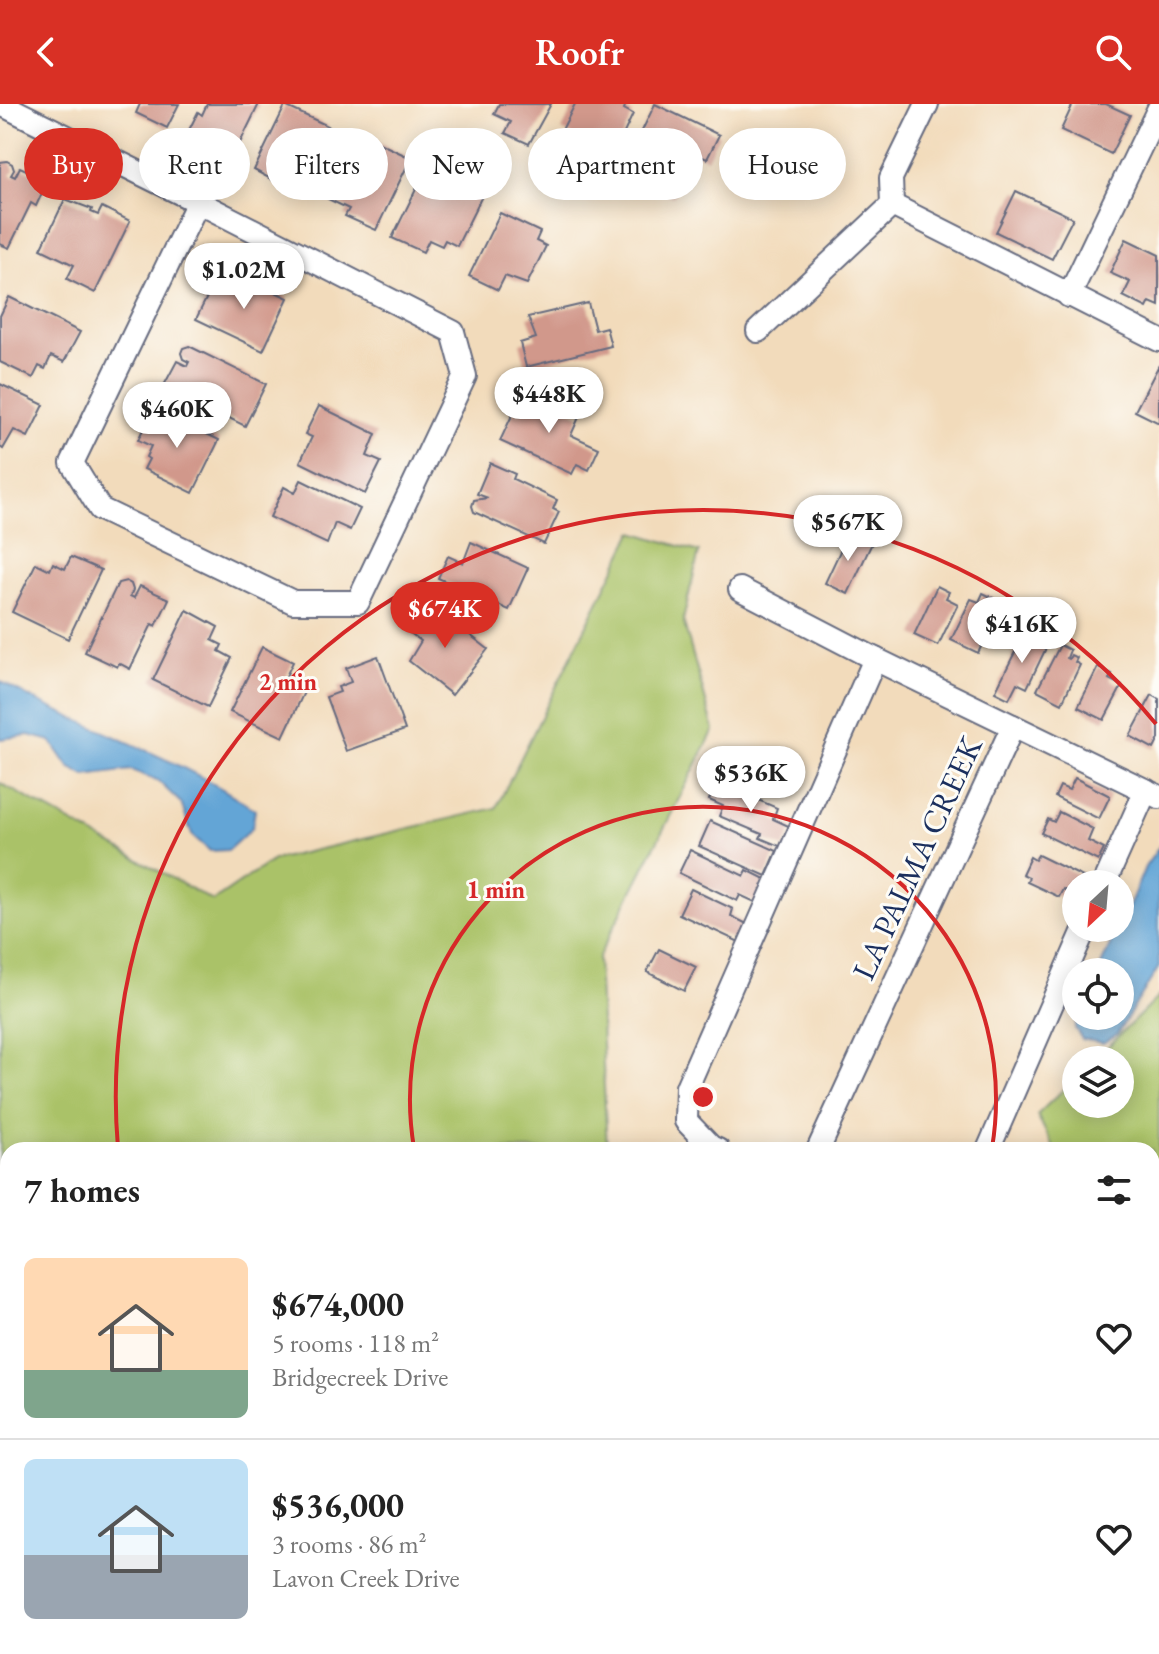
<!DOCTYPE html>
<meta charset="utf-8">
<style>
:root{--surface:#fff;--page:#f2f2f2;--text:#222;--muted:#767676;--line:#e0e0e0;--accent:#d93025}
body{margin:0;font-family:"EB Garamond",serif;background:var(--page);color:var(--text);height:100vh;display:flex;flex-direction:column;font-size:30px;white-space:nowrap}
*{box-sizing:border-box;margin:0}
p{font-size:26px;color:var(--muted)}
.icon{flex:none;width:44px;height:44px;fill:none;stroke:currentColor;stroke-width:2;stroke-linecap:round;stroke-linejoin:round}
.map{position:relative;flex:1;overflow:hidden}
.drawer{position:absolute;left:0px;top:1038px;width:1160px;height:512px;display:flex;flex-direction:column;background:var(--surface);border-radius:24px 24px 0 0;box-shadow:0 4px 20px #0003}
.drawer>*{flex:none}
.hud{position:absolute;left:24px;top:24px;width:1112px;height:72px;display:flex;gap:16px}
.needle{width:52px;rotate:206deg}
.fabs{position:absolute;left:1062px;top:766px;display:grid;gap:16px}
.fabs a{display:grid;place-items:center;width:72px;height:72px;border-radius:50%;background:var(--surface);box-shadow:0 4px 20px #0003;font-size:40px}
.price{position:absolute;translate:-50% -68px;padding:0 18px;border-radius:28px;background:#fff;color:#222;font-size:26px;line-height:52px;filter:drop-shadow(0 2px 4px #0008)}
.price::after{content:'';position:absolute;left:50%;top:48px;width:24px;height:18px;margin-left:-12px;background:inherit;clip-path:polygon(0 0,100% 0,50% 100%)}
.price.on{background:var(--accent);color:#fff}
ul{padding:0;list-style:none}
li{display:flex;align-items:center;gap:24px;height:200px;padding:0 24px}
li+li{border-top:2px solid var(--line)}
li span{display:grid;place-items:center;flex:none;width:224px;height:160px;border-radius:12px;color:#555}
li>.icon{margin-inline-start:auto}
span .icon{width:96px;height:96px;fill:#fffc;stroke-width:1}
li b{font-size:34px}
h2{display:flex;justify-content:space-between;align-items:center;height:96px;padding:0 24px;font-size:34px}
.tag{padding:0 28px;border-radius:36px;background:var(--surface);box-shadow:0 4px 20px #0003;font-size:28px;line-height:72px}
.tag.on{background:var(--accent);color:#fff}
header{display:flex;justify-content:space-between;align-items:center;height:104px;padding:0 24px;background:var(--accent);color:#fff;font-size:36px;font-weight:600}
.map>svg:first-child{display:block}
</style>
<header><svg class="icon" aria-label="back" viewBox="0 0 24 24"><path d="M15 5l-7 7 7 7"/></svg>Roofr<svg class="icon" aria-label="search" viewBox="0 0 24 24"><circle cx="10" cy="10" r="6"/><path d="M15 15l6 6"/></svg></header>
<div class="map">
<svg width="1159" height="1550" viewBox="0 0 1159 1550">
<rect width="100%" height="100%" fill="#fdfcf7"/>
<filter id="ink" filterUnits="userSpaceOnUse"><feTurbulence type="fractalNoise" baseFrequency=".0125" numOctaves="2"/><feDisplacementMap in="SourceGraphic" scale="16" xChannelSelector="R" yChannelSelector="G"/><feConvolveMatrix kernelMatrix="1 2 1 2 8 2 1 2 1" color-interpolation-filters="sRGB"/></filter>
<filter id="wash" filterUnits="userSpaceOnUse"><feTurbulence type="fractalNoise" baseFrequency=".006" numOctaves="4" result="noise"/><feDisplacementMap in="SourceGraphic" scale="32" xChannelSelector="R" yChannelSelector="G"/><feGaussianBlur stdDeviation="1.8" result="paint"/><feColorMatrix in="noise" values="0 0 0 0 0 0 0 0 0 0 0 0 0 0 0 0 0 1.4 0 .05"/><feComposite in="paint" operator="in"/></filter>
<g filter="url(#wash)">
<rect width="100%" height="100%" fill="#f2dbbb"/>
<!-- green -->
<g fill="#aac267" stroke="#627862" stroke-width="2">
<path d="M 633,428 L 699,448 L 683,516 L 714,626 L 598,854 L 607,1046 L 8,1046 L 8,1505 L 0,1501 L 0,679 L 213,797 L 273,756 L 496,704 Z"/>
<path d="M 1159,892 L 1159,1329 L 1152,1338 L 1152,1046 L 1055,1046 L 1037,1011 L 1076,973 L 1076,1000 L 1120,1000 L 1120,956 L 1094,956 Z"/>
<path d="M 75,1542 L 1012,1542 L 1007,1550 L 89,1550 Z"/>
</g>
<!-- water -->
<g fill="#63a5d6" stroke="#3f6a9a" stroke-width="2">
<path d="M 0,577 C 82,625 178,651 255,706 L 252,724 L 228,746 L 210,747 L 192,731 L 181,699 L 157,676 L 131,666 L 85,672 L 69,663 L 51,637 L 29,631 L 0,635 Z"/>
<path d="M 1159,743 L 1159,863 L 1117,930 L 1103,939 L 1082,935 L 1075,924 L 1077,912 L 1120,912 L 1120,868 L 1098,868 L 1118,824 L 1120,824 L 1145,763 Z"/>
</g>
<g id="blocks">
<!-- building -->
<g fill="#d1988b">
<path d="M 140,0 L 179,0 L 167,24 L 136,9 Z"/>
<path d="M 207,0 L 259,0 L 234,51 L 228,54 L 223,51 L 221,45 L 224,39 L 220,37 L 215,47 L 185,34 L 198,8 L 202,11 Z"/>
<path d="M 499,0 L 551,0 L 529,40 L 505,29 L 511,18 L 494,10 Z"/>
<path d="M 575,0 L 626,0 L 624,5 L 633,10 L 616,46 L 600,38 L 590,52 L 568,41 L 572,31 L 562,26 Z"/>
<path d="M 655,0 L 719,31 L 707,55 L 694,49 L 673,93 L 622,68 Z"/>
<path d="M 1073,0 L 1106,0 L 1130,11 L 1111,50 L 1061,26 Z"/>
<path d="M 285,2 L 328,22 L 323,31 L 333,36 L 313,77 L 291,67 L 284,82 L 254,66 Z"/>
<path d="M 379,39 L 411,54 L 376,126 L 345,112 L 349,105 L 328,95 L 352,45 L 372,54 Z"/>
<path d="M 7,57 L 12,60 L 14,66 L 11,71 L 15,73 L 20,63 L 48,76 L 36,102 L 31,99 L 9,144 L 0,140 L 0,58 Z"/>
<path d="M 426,65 L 482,92 L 457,142 L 445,136 L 442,142 L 429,136 L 423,148 L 392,134 Z"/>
<path d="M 1016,87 L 1073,114 L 1052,155 L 996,128 Z"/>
<path d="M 65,95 L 92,105 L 91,108 L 98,111 L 102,103 L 130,117 L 95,189 L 67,175 L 74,161 L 41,145 Z"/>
<path d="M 500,109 L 540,128 L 536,137 L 546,142 L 527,180 L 505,172 L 498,186 L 469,172 Z"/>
<path d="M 1126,135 L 1159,151 L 1159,202 L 1150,198 L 1147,204 L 1123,192 L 1130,178 L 1110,169 Z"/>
<path d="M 238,170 L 288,194 L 263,247 L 196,215 L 212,183 L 226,190 Z"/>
<path d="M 9,193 L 80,228 L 64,258 L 51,252 L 45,265 L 39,262 L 33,274 L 0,258 L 0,212 Z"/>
<path d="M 588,199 L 595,226 L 606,223 L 611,242 L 526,263 L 520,239 L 536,234 L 528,213 Z"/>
<path d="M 189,242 L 266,280 L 245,322 L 189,294 L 186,299 L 161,287 L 177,257 L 187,262 L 189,258 L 183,255 L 181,249 L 183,244 Z"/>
<path d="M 1159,261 L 1159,319 L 1135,307 Z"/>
<path d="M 0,280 L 44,301 L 28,333 L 14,326 L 3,345 L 0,343 Z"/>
<path d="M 530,289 L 580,311 L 571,331 L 599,344 L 589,366 L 577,360 L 572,370 L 500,337 L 514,307 L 520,310 Z"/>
<path d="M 319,302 L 376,330 L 367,352 L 381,358 L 365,390 L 300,358 L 312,333 L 305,330 Z"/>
<path d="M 153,304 L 219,336 L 193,389 L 144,365 L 149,355 L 146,353 L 151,342 L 138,336 Z"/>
<path d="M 490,359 L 515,370 L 513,375 L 557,396 L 553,405 L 559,408 L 544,440 L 474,408 L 472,402 L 474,396 L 488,394 L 477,390 Z"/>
<path d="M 301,376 L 360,405 L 350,426 L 335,419 L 327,440 L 270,413 L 284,383 L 295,389 Z"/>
<path d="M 849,428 L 872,439 L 848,490 L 825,479 Z"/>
<path d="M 471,438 L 528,464 L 509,506 L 438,474 L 448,452 L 463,459 Z"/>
<path d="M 71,453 L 101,466 L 68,535 L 12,508 L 36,459 L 50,466 L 53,459 L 65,465 Z"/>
<path d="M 126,477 L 131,480 L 133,486 L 130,492 L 134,494 L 140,482 L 169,495 L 156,522 L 152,520 L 130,565 L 119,559 L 117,563 L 85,548 L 118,479 Z"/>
<path d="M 937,482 L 949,488 L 946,494 L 958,500 L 938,542 L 914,531 Z"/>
<path d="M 983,489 L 999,497 L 993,509 L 997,511 L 978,549 L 951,536 L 971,495 L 979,498 Z"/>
<path d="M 430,500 L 488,545 L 452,591 L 409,557 L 421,537 L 409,528 Z"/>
<path d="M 187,506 L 218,523 L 212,536 L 222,541 L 219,547 L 232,554 L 208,603 L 153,576 Z"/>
<path d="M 1024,530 L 1039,537 L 1041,533 L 1046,535 L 1044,540 L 1047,542 L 1027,584 L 1017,579 L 1009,595 L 995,588 Z"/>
<path d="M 1060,541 L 1070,546 L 1067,554 L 1069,555 L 1071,551 L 1077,554 L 1075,558 L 1080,561 L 1062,599 L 1037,586 Z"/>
<path d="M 262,543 L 293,558 L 286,572 L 306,584 L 283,633 L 230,608 Z"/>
<path d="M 378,552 L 405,626 L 346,647 L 326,593 L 340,588 L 338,583 L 351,578 L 346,564 Z"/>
<path d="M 1098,563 L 1112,570 L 1109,575 L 1122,582 L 1104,616 L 1078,603 Z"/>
<path d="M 1152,591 L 1159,595 L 1159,635 L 1154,645 L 1130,632 Z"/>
<path d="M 1075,674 L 1110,692 L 1099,715 L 1055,693 L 1060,682 L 1069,686 Z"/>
<path d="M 716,678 L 777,704 L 773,715 L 793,724 L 784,744 L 760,734 L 762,730 L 719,712 L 723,702 L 709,696 Z"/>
<path d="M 1059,708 L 1093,725 L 1088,737 L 1104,745 L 1098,757 L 1041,729 L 1048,715 L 1054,718 Z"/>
<path d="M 710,717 L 777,747 L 766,772 L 699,742 Z"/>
<path d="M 690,746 L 744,772 L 747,766 L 769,777 L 759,800 L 740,791 L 737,797 L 679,769 Z"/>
<path d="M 1038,751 L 1089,776 L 1087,780 L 1076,780 L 1076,792 L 1063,785 L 1059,793 L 1027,778 L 1029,773 L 1022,770 L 1030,753 L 1035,756 Z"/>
<path d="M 691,785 L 733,805 L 731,812 L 747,820 L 739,838 L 679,810 Z"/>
<path d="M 659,845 L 696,863 L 684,887 L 647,868 Z"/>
<path d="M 1157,1366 L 1159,1367 L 1159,1398 L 1152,1394 L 1152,1373 Z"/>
<path d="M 1152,1414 L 1159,1418 L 1158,1449 L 1152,1445 Z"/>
<path d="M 0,1479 L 8,1483 L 8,1528 L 0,1524 Z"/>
</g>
</g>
</g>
<g filter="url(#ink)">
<use href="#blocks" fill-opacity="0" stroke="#666b7f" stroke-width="2"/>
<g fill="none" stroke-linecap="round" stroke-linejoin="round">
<!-- minor casing -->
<g stroke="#666b7f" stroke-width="26">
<g id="minor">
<path d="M 1,0 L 198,98"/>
<path d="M 198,98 L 453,228 L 465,272 L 358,498 L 293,498 L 100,405 L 72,359 Z"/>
<path d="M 892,101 L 1159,236"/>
<path d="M 1069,192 L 1159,4"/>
<path d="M 758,227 L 892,101 L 891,74 L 927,0"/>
<path d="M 740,485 L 875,555 L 1159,693"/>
<path d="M 1104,780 L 1146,686"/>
<path d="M 718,1046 L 711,1043 L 686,1017 L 687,983 L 875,555"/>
<path d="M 818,1046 L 1013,622"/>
<path d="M 988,1046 L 1085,824"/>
<path d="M 1152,1514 L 1159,1502"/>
<path d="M 1131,1550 L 1135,1542"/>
</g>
</g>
<!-- minor -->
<use href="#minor" stroke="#fff" stroke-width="22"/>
</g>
</g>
<!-- distance rings -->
<g fill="none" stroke="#d62828" stroke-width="4">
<path d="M414 1044A293 293 0 1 1 992 1044"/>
<path d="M118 1044A587 587 0 0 1 1156 620"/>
</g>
<g text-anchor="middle" stroke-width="6" stroke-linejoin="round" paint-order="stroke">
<!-- street labels -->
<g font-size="32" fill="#1b2f5e" stroke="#fdfcf7">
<text transform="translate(917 754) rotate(-65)" y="11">LA PALMA CREEK</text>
</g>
</g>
<circle cx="703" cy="993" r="12" fill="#d62828" stroke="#fdfcf7" stroke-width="4"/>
<g font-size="24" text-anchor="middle" font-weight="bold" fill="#d62828" stroke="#fdfcf7" stroke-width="6" stroke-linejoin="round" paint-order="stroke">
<text x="288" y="586">2 min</text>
<text x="496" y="794">1 min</text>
</g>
</svg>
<div class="fabs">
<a><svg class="needle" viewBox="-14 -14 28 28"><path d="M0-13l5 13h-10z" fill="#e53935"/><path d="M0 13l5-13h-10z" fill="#767676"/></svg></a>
<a><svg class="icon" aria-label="locate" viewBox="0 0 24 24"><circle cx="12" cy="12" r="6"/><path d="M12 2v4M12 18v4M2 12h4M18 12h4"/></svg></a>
<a><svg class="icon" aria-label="layers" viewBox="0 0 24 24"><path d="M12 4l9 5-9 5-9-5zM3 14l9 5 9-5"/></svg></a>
</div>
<b class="price" style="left:244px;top:207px">$1.02M</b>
<b class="price" style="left:549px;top:331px">$448K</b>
<b class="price" style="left:177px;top:346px">$460K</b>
<b class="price" style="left:848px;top:459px">$567K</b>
<b class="price on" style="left:445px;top:546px">$674K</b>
<b class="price" style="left:1022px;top:561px">$416K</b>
<b class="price" style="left:751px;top:710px">$536K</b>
<div class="hud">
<a class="tag on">Buy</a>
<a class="tag">Rent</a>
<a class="tag">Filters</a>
<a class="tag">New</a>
<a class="tag">Apartment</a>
<a class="tag">House</a>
</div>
<section class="drawer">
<h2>7 homes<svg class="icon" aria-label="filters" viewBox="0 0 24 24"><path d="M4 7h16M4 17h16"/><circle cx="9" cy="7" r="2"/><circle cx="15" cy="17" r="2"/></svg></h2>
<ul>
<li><span style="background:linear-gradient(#ffd9b3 70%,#7fa58c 0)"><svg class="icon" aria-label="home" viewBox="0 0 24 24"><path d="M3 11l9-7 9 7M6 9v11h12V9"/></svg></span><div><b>$674,000</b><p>5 rooms · 118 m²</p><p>Bridgecreek Drive</p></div><svg class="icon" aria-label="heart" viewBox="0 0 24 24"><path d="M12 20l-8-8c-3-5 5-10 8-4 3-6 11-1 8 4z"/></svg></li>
<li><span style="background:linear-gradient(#bfe0f5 60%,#9aa5b1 0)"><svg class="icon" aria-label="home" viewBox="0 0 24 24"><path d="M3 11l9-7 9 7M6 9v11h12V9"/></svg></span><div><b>$536,000</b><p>3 rooms · 86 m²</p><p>Lavon Creek Drive</p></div><svg class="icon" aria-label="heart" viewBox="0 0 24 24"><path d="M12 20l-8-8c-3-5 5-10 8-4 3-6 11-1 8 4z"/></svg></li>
</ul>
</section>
</div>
